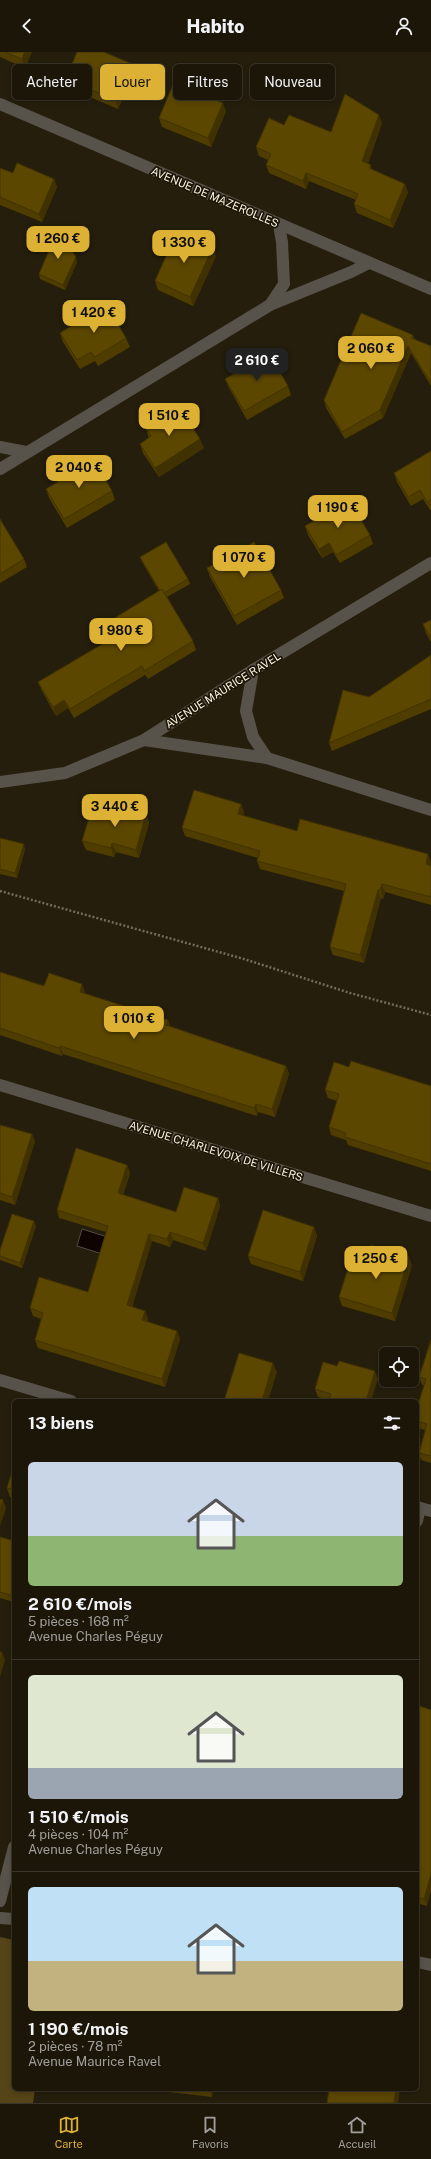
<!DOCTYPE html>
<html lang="fr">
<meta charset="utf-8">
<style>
:root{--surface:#1c1609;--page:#251f12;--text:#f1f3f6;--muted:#a09f9c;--line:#3a352a;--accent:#ddb133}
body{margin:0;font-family:"Public Sans",sans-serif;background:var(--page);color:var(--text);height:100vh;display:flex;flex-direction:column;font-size:15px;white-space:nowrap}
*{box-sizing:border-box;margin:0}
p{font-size:13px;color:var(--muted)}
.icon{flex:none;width:22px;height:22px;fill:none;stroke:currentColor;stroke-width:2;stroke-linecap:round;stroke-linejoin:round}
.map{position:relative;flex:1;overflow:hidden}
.side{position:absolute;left:12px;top:1347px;width:407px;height:692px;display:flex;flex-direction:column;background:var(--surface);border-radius:6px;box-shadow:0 2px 6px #0003,0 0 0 1px var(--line)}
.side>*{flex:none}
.top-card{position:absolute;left:12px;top:12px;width:407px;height:36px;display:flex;gap:8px}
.buttons{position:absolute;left:379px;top:1295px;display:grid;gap:8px}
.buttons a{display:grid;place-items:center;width:40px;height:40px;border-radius:6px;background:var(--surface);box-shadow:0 2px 6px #0003,0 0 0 1px var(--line);font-size:20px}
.price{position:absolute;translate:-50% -34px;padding:0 9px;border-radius:8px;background:var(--accent);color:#111;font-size:13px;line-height:26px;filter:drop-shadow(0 1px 2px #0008)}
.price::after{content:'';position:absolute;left:50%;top:24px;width:12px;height:9px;margin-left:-6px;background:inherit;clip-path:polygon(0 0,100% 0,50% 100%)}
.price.on{background:#222;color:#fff}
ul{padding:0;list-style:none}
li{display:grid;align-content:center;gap:8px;height:212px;padding:0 16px}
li+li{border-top:1px solid var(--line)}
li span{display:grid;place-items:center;height:124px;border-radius:6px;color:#555}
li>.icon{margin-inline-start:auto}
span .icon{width:72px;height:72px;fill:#fffc;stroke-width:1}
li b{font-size:17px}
h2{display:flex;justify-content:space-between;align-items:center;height:48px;padding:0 16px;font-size:17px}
.pill{padding:0 14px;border-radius:6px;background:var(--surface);box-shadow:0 2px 6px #0003,0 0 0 1px var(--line);font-size:14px;line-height:36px}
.pill.on{background:var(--accent);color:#111}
header{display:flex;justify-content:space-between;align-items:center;height:52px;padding:0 16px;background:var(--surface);font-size:18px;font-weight:800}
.tab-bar{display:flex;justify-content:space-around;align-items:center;height:56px;border-top:1px solid var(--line);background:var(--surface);font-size:11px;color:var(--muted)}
.tab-bar a{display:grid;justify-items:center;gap:2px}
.tab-bar .on{color:var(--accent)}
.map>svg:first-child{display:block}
</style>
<header><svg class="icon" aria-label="back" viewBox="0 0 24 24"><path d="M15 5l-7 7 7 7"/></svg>Habito<svg class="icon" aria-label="person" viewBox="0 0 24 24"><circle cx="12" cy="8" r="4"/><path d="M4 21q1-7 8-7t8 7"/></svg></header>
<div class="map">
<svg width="431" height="2051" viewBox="0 0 431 2051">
<rect width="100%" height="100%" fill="#251e0c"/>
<!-- green -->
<path fill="#554417" d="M 0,1885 L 14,1888 L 14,2037 L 35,2037 L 33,2051 L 0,2051 Z"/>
<!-- water -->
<path fill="#0e0300" stroke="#544b46" d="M 82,1177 L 117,1188 L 112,1205 L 77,1194 Z"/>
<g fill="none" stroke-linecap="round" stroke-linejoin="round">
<!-- path -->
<path stroke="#726c5c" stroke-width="2.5" stroke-dasharray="2 2" stroke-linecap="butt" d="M 0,839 L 244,907 L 350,941 L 431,963"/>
<!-- minor -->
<g stroke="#57534b" stroke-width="12">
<path d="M 0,52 L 431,237"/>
<path d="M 270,253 L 284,232 L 282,190 L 279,173"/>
<path d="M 0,395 L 26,400"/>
<path d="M 0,417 L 270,253 L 351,220 L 369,211"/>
<path d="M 253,618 L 246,659 L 253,685 L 267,706"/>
<path d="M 144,688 L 267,706 L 431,758"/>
<path d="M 0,730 L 65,721 L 144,688 L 253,618 L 431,511"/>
<path d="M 0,1033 L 431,1164"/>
<path d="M 0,1328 L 71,1349"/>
<path d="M 417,1455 L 431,1459"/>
<path d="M 417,1469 L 420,1456"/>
<path d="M 0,1849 L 14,1795"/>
<path d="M 0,1866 L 14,1867"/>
<path d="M 417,1910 L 431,1913"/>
</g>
</g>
<!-- wall -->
<g fill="#4f3d00">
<path d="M 0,0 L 32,0 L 25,16 L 0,5 Z"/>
<path d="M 134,20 L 118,57 L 83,42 L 82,37 L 70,32 L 67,24 Z"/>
<path d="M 226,59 L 211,95 L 162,75 L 159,66 Z"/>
<path d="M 382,71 L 368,111 L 372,117 L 408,140 L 393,176 L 357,161 L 354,152 L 356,148 L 309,129 L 306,137 L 269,121 L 266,113 L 268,108 L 259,104 L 256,95 L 284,73 L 331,80 Z"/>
<path d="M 0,116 L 13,121 L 54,127 L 57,135 L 42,170 L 0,153 Z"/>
<path d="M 216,204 L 193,254 L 158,238 L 155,229 Z"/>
<path d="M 77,210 L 65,238 L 40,227 L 39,222 Z"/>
<path d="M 60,281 L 126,286 L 130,295 L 98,314 L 95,309 L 80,317 L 63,290 Z"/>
<path d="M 413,283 L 414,287 L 431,294 L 431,334 L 411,301 L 383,366 L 345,387 L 326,356 L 324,348 Z"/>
<path d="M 225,327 L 288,334 L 291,343 L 247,368 L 229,336 Z"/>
<path d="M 145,375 L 204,396 L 159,425 L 143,401 L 140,392 L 149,386 Z"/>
<path d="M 431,399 L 431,458 L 430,458 L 423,447 L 411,454 L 397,430 L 394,421 Z"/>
<path d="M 56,428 L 112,439 L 115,448 L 67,476 L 49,446 L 46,437 L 57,430 Z"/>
<path d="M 0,467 L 24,507 L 27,515 L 0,531 Z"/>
<path d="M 305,474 L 370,483 L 373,492 L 340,511 L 333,500 L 322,506 L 308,483 Z"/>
<path d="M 140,505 L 188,527 L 190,532 L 167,545 L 193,589 L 196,598 L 148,627 L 145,623 L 74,666 L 68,656 L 56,664 L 42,639 L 38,630 L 120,582 L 117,576 L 113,567 L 159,539 L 142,510 Z"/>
<path d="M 207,516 L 281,538 L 284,546 L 237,573 L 210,525 Z"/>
<path d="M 431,568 L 431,590 L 426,581 L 423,572 Z"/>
<path d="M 431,603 L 431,657 L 332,699 L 329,691 L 369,645 Z"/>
<path d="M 241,752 L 244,760 L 243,764 L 297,779 L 431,811 L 430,814 L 431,814 L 431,853 L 385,840 L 383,847 L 381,846 L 364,911 L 333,903 L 330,895 L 344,839 L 260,817 L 257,809 L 258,806 L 185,784 L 182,776 Z"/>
<path d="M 105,762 L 146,762 L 149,771 L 139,806 L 116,800 L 114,805 L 86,798 L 82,789 Z"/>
<path d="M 0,786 L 25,797 L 17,826 L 0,822 Z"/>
<path d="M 0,920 L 44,934 L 85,940 L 85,941 L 170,975 L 286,1014 L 289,1022 L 275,1065 L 258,1060 L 257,1064 L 63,1002 L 62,1004 L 0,983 Z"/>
<path d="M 349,1015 L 431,1034 L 431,1119 L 348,1093 L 346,1088 L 331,1083 L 329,1075 L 337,1049 L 328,1046 L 325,1038 Z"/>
<path d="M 0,1073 L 35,1089 L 15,1153 L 0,1148 Z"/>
<path d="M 127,1113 L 130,1121 L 123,1143 L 176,1160 L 218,1146 L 220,1154 L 206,1199 L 173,1188 L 170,1195 L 152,1189 L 132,1255 L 145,1259 L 148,1267 L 147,1270 L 177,1279 L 180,1287 L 165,1335 L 38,1296 L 35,1288 L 41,1267 L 33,1264 L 30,1256 L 88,1240 L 106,1180 L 59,1166 L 57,1158 Z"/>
<path d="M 36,1174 L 22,1216 L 0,1208 L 0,1198 Z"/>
<path d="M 314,1175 L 317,1184 L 303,1229 L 251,1212 L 248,1204 Z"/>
<path d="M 412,1213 L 395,1269 L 342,1254 L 339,1245 L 364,1218 Z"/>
<path d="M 431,1288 L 431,1411 L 421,1408 L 419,1401 L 425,1378 L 417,1376 L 417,1369 L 424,1333 L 422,1333 L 419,1325 Z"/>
<path d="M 378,1327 L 329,1348 L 318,1345 L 315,1337 Z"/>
<path d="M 14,1413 L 14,1446 L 10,1445 L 7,1436 Z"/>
<path d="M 0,1485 L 14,1489 L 14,1550 L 0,1546 Z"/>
<path d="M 417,1653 L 427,1854 L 417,1851 Z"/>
<path d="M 151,2037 L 213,2037 L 212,2045 L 151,2038 Z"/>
</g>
<!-- shaded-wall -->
<g fill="#403200">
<path d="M 25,0 L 32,0 L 25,16 L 22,7 Z"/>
<path d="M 130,11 L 134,20 L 118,57 L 115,48 Z"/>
<path d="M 223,51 L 226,59 L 211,95 L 208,86 Z"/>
<path d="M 379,63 L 382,71 L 366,118 L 362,109 Z"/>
<path d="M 306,121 L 309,129 L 306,137 L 303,129 Z"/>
<path d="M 54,127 L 57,135 L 42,170 L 39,162 Z"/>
<path d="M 405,132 L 408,140 L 393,176 L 390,168 Z"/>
<path d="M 213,195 L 216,204 L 193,254 L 190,245 Z"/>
<path d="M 76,205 L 77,210 L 65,238 L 63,233 Z"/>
<path d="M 408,294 L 411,301 L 383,366 L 380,358 Z"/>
<path d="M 200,387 L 204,396 L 159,425 L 155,416 Z"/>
<path d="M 329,491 L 333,500 L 322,506 L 319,497 Z"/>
<path d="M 64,648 L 68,656 L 56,664 L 53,655 Z"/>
<path d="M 241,752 L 244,760 L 241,771 L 238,762 Z"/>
<path d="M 146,762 L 149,771 L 139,806 L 136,798 Z"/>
<path d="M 112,791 L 116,800 L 114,805 L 111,796 Z"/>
<path d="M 24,792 L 25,797 L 17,826 L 15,821 Z"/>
<path d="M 428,802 L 431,810 L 429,820 L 426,812 Z"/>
<path d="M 382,832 L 385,840 L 383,847 L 380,838 Z"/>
<path d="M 378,838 L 381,846 L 364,911 L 360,903 Z"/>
<path d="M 82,932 L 85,940 L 83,948 L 80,940 Z"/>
<path d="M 168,968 L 171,976 L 166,973 Z"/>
<path d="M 60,994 L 63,1002 L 62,1004 L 59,996 Z"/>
<path d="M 286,1014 L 289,1022 L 275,1065 L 272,1057 Z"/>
<path d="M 256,1052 L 258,1060 L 257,1064 L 254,1056 Z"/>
<path d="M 32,1082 L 35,1089 L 15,1153 L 12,1145 Z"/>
<path d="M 127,1113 L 130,1121 L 121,1149 L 118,1141 Z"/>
<path d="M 218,1146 L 220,1154 L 206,1199 L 203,1191 Z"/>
<path d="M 34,1169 L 36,1174 L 22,1216 L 20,1211 Z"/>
<path d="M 314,1175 L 317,1184 L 303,1229 L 300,1220 Z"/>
<path d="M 170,1180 L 173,1188 L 170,1195 L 167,1187 Z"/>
<path d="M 149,1182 L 152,1189 L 130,1261 L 127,1253 Z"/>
<path d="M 409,1205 L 412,1213 L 395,1269 L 392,1261 Z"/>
<path d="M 145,1259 L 148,1267 L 145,1276 L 142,1268 Z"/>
<path d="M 177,1279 L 180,1287 L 165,1335 L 162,1327 Z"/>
<path d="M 273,1311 L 277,1320 L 268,1349 L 262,1349 Z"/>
<path d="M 375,1319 L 378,1327 L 371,1349 L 366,1349 Z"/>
<path d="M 3,1448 L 6,1456 L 0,1474 L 0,1458 Z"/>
<path d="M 2,1600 L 5,1608 L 0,1625 L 0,1609 Z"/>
<path d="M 431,1822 L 431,1839 L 427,1854 L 424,1847 Z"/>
<path d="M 209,2037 L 213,2037 L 212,2045 Z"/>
<path d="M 396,2037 L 400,2037 L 398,2051 L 394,2051 Z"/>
</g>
<!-- building -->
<g fill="#5c4700" stroke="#403200">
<path d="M 5,0 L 25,0 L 22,7 Z"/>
<path d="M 77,0 L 104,0 L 130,11 L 115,48 L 80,33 L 81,30 L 67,24 Z"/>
<path d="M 174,30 L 223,51 L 208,86 L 159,66 Z"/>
<path d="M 345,42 L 379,63 L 362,109 L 371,113 L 369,116 L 405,132 L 390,168 L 354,152 L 358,142 L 306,121 L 303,129 L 266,113 L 271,102 L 256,95 L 269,66 L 284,73 L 289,63 L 331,80 Z"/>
<path d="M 17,111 L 54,127 L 39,162 L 0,145 L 0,116 L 13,121 Z"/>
<path d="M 58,177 L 76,205 L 63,233 L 39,222 Z"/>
<path d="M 177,179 L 213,195 L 190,245 L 155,229 Z"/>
<path d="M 106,252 L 126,286 L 95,305 L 91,300 L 77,308 L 60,281 Z"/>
<path d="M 361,261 L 413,283 L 411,286 L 431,294 L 431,331 L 408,294 L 380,358 L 342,380 L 324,348 Z"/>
<path d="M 269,301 L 288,334 L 244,359 L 225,327 Z"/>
<path d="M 179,354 L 200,387 L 155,416 L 140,392 L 151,384 L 145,375 Z"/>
<path d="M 431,399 L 431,447 L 427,450 L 420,438 L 408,445 L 394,421 Z"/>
<path d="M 93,406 L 112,439 L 64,467 L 46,437 L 58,430 L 56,428 Z"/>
<path d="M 349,448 L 370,483 L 336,503 L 329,491 L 319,497 L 305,474 Z"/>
<path d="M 0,467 L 24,507 L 0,522 Z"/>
<path d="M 166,490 L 188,527 L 164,541 L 162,537 L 160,539 L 140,505 Z"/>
<path d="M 254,490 L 281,538 L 234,564 L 207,516 Z"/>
<path d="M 162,537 L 193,589 L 144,619 L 142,614 L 70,657 L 64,648 L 53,655 L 38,630 L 121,581 L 113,567 Z"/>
<path d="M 431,568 L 431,586 L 423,572 Z"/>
<path d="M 431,603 L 431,647 L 329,691 L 343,638 L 369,645 Z"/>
<path d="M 194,738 L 241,752 L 238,762 L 297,779 L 300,767 L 428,802 L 426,812 L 431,814 L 431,845 L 382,832 L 380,838 L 378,838 L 360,903 L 330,895 L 346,832 L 257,809 L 260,799 L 182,776 Z"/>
<path d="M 108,752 L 146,762 L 136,798 L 112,791 L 111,796 L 82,789 L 91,759 L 105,762 Z"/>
<path d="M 0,786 L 24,792 L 15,821 L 0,817 Z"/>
<path d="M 0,920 L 44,934 L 49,921 L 82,932 L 80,940 L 168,968 L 166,973 L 286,1014 L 272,1057 L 256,1052 L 254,1056 L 60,994 L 59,996 L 0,976 Z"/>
<path d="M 351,1009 L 431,1034 L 431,1112 L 345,1085 L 346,1081 L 329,1075 L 339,1042 L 325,1038 L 334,1010 L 349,1015 Z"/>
<path d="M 0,1073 L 32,1082 L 12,1145 L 0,1141 Z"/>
<path d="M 76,1096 L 127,1113 L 118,1141 L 176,1160 L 184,1135 L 218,1146 L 203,1191 L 170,1180 L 167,1187 L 149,1182 L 127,1253 L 145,1259 L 142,1268 L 177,1279 L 162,1327 L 35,1288 L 43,1261 L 30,1256 L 39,1225 L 88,1240 L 108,1174 L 57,1158 Z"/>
<path d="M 263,1158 L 314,1175 L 300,1220 L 248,1204 Z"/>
<path d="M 12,1162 L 34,1169 L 20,1211 L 0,1204 L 0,1198 Z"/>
<path d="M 371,1193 L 409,1205 L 392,1261 L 339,1245 L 349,1213 L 364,1218 Z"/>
<path d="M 431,1288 L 431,1404 L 419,1401 L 427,1372 L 417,1369 L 417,1356 L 426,1327 L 419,1325 Z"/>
<path d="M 239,1301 L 273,1311 L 262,1349 L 224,1349 Z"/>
<path d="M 339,1309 L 375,1319 L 366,1349 L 328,1349 L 331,1342 L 315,1337 L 323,1310 L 337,1314 Z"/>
<path d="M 14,1413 L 14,1438 L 7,1436 Z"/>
<path d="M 0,1447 L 3,1448 L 0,1458 Z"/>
<path d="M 0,1485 L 14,1489 L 14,1544 L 0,1540 Z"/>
<path d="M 0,1600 L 2,1600 L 0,1609 Z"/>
<path d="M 417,1653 L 431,1658 L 431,1822 L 424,1847 L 417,1845 Z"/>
<path d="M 329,2037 L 396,2037 L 394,2051 L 327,2051 Z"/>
</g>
<g text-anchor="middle" stroke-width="3.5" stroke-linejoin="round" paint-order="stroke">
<!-- street labels -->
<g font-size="11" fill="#f8f4e8" stroke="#1c1504">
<text transform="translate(215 145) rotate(23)" y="4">AVENUE DE MAZEROLLES</text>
<text transform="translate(223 638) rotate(-32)" y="4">AVENUE MAURICE RAVEL</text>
<text transform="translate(216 1099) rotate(17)" y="4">AVENUE CHARLEVOIX DE VILLERS</text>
</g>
</g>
</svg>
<div class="buttons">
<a><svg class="icon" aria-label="locate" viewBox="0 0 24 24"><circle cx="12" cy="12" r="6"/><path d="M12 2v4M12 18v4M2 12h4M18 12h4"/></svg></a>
</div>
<b class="price" style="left:58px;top:208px">1 260 €</b>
<b class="price" style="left:184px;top:212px">1 330 €</b>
<b class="price" style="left:94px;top:282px">1 420 €</b>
<b class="price" style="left:371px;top:318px">2 060 €</b>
<b class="price on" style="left:257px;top:330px">2 610 €</b>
<b class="price" style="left:169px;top:385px">1 510 €</b>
<b class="price" style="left:79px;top:437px">2 040 €</b>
<b class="price" style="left:338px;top:477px">1 190 €</b>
<b class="price" style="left:244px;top:527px">1 070 €</b>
<b class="price" style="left:121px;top:600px">1 980 €</b>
<b class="price" style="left:115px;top:776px">3 440 €</b>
<b class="price" style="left:134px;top:988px">1 010 €</b>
<b class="price" style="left:376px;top:1228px">1 250 €</b>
<div class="top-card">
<a class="pill">Acheter</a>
<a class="pill on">Louer</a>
<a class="pill">Filtres</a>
<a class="pill">Nouveau</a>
</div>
<section class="side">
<h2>13 biens<svg class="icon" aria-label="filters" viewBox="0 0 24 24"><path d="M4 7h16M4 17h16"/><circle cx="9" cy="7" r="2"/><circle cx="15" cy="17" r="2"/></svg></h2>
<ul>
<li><span style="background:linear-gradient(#c9d6e8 60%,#8fb573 0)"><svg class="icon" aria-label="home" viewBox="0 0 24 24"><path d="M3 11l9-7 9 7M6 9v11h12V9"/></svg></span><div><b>2 610 €/mois</b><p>5 pièces · 168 m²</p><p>Avenue Charles Péguy</p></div></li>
<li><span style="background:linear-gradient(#dfe7d0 75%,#9aa5b1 0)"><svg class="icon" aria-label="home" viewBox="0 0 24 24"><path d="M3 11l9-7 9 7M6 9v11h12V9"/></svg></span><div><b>1 510 €/mois</b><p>4 pièces · 104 m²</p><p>Avenue Charles Péguy</p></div></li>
<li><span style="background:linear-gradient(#bfe0f5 60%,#c2b280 0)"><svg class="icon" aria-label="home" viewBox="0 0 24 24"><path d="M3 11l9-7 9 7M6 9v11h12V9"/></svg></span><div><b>1 190 €/mois</b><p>2 pièces · 78 m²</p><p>Avenue Maurice Ravel</p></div></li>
</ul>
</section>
</div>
<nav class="tab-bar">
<a class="on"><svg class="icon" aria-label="map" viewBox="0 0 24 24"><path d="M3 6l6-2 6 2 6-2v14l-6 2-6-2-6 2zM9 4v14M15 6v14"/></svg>Carte</a>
<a><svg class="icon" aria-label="saved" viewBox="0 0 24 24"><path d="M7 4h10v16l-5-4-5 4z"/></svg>Favoris</a>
<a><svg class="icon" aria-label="home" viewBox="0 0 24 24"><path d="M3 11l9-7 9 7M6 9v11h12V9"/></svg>Accueil</a>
</nav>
